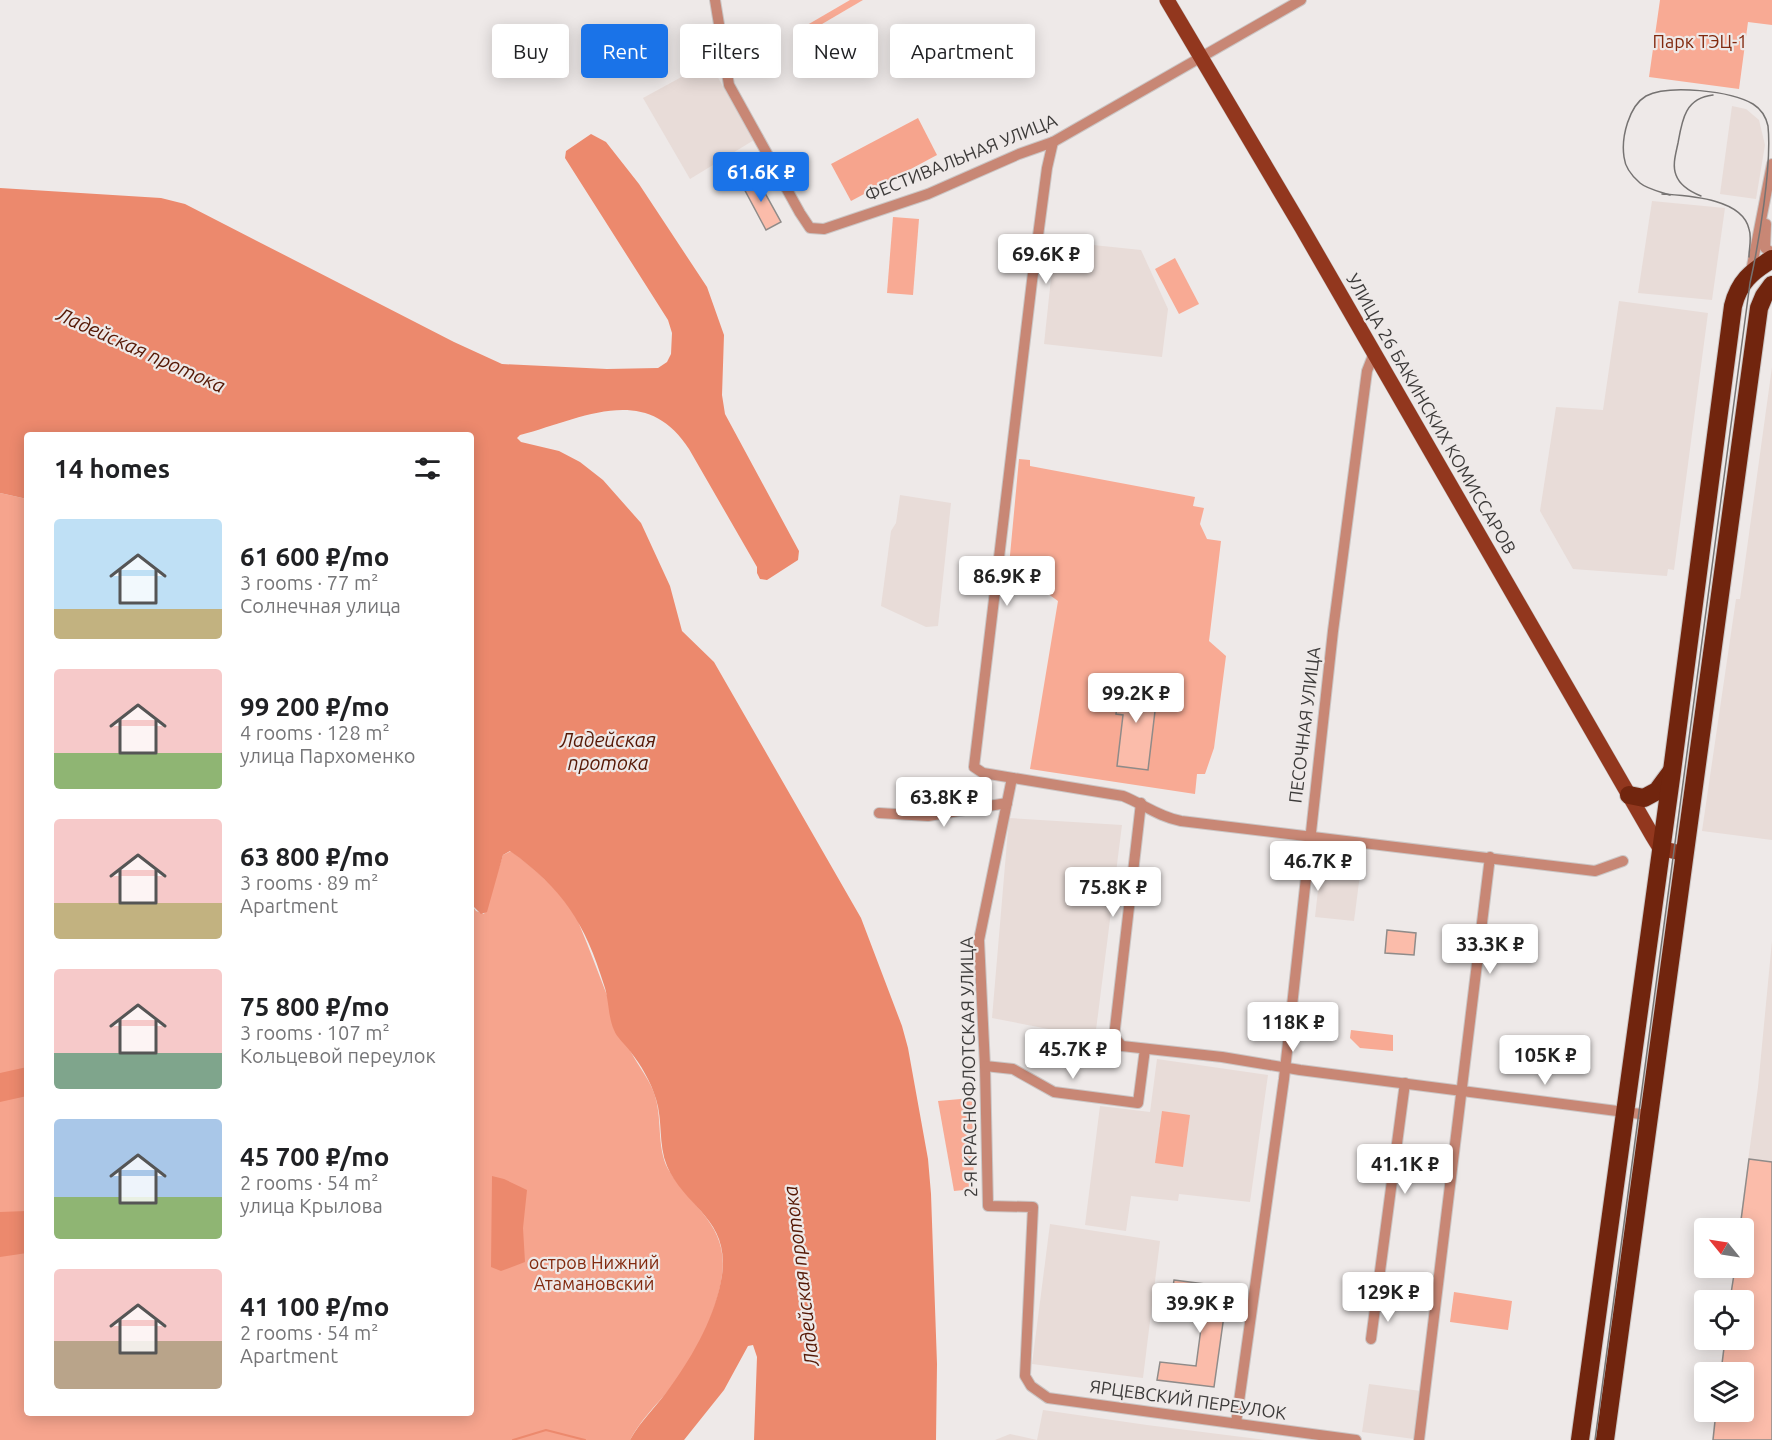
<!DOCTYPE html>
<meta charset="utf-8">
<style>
:root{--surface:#fff;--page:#f6f6f6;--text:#202124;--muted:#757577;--accent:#1a73e8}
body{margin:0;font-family:Ubuntu,sans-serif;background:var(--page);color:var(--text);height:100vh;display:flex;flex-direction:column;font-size:22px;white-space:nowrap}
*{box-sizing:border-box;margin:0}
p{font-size:20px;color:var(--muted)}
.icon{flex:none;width:33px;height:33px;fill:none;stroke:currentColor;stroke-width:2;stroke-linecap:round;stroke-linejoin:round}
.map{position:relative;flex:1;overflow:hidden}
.drawer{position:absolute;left:24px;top:432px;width:450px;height:984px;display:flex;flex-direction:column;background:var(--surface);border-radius:6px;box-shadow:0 3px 15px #0003}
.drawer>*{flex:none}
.guide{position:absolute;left:492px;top:24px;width:570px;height:54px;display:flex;gap:12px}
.needle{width:39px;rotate:300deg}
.buttons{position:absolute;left:1694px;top:1218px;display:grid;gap:12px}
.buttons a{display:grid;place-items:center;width:60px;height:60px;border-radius:6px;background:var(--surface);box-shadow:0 3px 15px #0003;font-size:30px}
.price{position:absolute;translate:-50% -51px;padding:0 14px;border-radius:6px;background:#fff;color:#222;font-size:20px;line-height:39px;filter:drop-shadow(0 2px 3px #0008)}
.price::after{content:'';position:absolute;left:50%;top:36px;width:18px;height:14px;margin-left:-9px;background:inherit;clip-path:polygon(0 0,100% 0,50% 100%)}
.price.selected{background:var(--accent);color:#fff}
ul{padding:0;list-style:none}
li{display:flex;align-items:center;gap:18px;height:150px;padding:0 30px}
li span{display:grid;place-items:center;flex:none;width:168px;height:120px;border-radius:6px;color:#555}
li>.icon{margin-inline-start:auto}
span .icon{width:72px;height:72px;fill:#fffc;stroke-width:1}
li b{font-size:26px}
h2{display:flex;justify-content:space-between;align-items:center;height:72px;padding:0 30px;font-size:26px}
.tag{padding:0 21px;border-radius:6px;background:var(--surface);box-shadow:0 3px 15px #0003;font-size:21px;line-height:54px}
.tag.selected{background:var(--accent);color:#fff}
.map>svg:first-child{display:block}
</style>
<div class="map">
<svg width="1772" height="1440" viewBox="0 0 1772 1440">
<rect width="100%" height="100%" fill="#eee9e8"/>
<!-- built -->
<g fill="#e8dcd8">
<path d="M 709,62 L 754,140 L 690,179 L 643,98 Z"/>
<path d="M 1732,106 L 1746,109 L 1759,120 L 1765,145 L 1756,199 L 1720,194 Z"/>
<path d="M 1652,201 L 1725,208 L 1712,300 L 1638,293 Z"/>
<path d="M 1055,241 L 1141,250 L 1168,309 L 1162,357 L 1044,344 Z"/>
<path d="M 1619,301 L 1708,313 L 1674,570 L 1668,569 L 1667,576 L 1573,569 L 1540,511 L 1556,407 L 1603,410 Z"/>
<path d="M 1772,367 L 1772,840 L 1702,831 L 1736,599 L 1740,599 Z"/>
<path d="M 900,495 L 951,503 L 938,626 L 926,627 L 881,606 L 891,531 L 896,523 Z"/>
<path d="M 1009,818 L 1122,825 L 1095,1038 L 992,1018 Z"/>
<path d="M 1322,854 L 1362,859 L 1354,921 L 1315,917 Z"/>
<path d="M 1772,941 L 1772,1440 L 1712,1440 L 1715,1412 L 1743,1412 L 1743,1372 L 1720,1372 L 1724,1340 L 1743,1340 L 1743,1300 L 1730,1300 L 1734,1268 L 1743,1268 L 1743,1228 L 1739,1228 L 1758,1087 Z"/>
<path d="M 1157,1059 L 1268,1075 L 1250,1202 L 1179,1194 L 1178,1201 L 1131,1196 L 1126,1231 L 1085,1225 L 1100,1106 L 1150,1112 Z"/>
<path d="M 1050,1224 L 1160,1241 L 1143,1378 L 1032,1364 Z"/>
<path d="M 1369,1384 L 1421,1391 L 1414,1439 L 1362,1432 Z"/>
<path d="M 1043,1410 L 1147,1425 L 1266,1440 L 995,1440 L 1010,1434 L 1037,1440 Z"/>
</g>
<!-- green -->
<g fill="#f8aa94">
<path d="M 850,0 L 863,0 L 805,34 L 802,28 Z"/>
<path d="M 1660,0 L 1772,0 L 1772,25 L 1748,22 L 1739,89 L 1649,77 Z"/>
<path d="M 893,217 L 919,219 L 913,295 L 887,293 Z"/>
<path d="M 1175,258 L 1199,304 L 1179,314 L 1155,269 Z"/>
<path d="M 1019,459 L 1030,460 L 1030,466 L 1195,497 L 1193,506 L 1204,508 L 1200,524 L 1207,539 L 1221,541 L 1209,641 L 1226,656 L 1214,748 L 1205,774 L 1197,774 L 1195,794 L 1030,769 L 1058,601 L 1009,566 Z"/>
<path d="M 1351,1030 L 1393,1035 L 1393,1051 L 1360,1048 L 1350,1038 Z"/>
<path d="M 972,1098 L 974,1189 L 954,1191 L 938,1101 Z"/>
<path d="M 1162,1111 L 1190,1115 L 1183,1167 L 1155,1163 Z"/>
<path d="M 1454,1292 L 1512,1301 L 1508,1330 L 1450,1322 Z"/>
</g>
<!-- forest -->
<g fill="#f6a48d">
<path d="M 918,118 L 937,155 L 851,201 L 831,164 Z"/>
<path d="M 0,493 L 27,499 L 27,1413 L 471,1413 L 471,904 L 476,911 L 484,914 L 503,855 L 511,851 C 537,871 560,890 577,919 C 595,961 609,1004 628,1046 C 635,1062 648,1076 654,1093 C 663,1118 656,1146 668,1169 C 690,1207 729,1224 722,1275 C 717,1314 694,1359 669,1390 C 655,1406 640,1421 630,1440 L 0,1440 Z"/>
</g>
<!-- water -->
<g fill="#ec896d">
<path d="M 591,134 L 606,142 L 639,184 L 707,287 L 724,335 L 722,395 L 725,414 L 799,551 L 798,560 L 767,580 L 760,579 L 757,573 L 757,567 L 689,449 C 646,381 581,419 520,435 L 517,438 L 521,442 L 559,451 L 580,462 L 603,480 L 641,523 L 670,586 L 682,631 L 714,662 L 861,918 L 902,1026 L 908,1048 L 928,1159 L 931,1194 L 937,1364 L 936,1440 L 754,1440 L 757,1357 L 753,1345 L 748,1346 L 724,1390 L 684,1440 L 630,1440 C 641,1420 658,1405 671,1386 C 694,1354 716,1315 722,1275 C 730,1218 685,1208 667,1166 C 658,1144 663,1121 656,1099 C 651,1082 641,1065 630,1051 C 625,1044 617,1038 614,1030 C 608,1017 609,999 604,985 C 585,923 563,889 510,851 L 503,855 L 487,912 L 481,914 L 471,904 L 471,435 L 27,435 L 27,499 L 0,493 L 0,188 L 161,198 L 185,204 L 454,342 L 502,364 L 607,369 L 658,368 L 667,362 L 671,354 L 672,333 L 668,320 L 565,158 L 566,151 Z"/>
<path d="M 27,1067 L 27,1096 L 0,1102 L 0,1073 Z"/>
<path d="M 492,1176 L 504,1179 L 527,1190 L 523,1228 L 525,1262 L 501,1271 L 491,1267 Z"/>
<path d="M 27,1211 L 27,1253 L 0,1257 L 0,1212 Z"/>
</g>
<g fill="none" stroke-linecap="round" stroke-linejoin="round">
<!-- stream -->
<path stroke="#ec896d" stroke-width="2" d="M 513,1440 L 546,1430 L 585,1440"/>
</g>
<!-- building -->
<g fill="#fbbcaa" stroke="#8f8b89" stroke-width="1.5">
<path d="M 755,175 L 781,222 L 766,230 L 741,183 Z"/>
<path d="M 1120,681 L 1158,686 L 1148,770 L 1117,766 L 1123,715 L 1116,714 Z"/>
<path d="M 1387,930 L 1416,933 L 1414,955 L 1385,953 Z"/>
<path d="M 1749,1159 L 1772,1162 L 1772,1440 L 1713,1440 L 1716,1412 L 1743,1412 L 1743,1372 L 1721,1372 L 1725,1340 L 1743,1340 L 1743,1300 L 1730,1300 L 1735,1268 L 1743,1268 L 1743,1228 L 1740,1228 Z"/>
<path d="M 1174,1280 L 1228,1287 L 1214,1387 L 1157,1380 L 1160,1362 L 1196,1366 L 1204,1306 L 1171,1301 Z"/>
</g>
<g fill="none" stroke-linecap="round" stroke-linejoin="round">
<!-- street casing -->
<g stroke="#cbc6c5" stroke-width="12">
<g id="street">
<path d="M 715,0 L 729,85 L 800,213 L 810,228 L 824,229 L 928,194 L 1019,154 L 1053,142 L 1301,0"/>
<path d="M 1053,142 L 1047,168 L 1032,281 L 974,767 L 983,773 L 1123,796 C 1143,804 1159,817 1181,821 L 1595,871 L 1623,861"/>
<path d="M 1766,224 L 1765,248 L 1772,253"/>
<path d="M 1750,276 L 1772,164"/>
<path d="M 1012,778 L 979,940 L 985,1066 L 988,1206 L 1033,1207 L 1025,1376 L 1031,1386 L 1048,1398 L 1356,1440"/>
<path d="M 1141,803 L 1114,1037 L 1122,1046 L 1222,1057 L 1300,1070 L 1648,1115"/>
<path d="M 879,813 L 928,816 L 1007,803"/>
<path d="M 985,1066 L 1013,1069 L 1054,1092 L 1138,1103 L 1145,1049"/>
<path d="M 1371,1339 L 1405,1083"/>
<path d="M 1236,1423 L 1284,1079 L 1333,631 L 1367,371 L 1374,353"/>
<path d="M 1419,1440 L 1490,857"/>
</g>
</g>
<!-- primary casing -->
<g stroke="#cbc6c5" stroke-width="16">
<path id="primary" d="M 1167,0 L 1302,228 L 1652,835 L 1660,848 L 1685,854"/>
</g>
<!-- highway casing -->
<g stroke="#cbc6c5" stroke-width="20">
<g id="highway">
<path d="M 1629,795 L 1644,798 L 1657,791 L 1671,772"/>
<path d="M 1580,1440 L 1672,771 L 1733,306 C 1739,282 1751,272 1772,259"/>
<path d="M 1605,1440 L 1759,308 L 1764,296 L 1772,285"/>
</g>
</g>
<!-- street -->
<use href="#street" stroke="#c88775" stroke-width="10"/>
<!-- primary -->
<use href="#primary" stroke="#92371e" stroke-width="15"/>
<!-- highway -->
<use href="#highway" stroke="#71250e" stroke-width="18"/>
<!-- tram -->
<g stroke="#767372" stroke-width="1.5">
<path d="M 1662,194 C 1688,196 1742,198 1749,229 C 1752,237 1749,248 1749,257"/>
<path d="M 1701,196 C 1691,192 1680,186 1676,175 C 1672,165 1676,153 1678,143 C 1682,120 1685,98 1713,95"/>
<path d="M 1595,1440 L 1750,283 C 1759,242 1772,166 1768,126 C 1766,117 1761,109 1753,104 C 1731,91 1669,84 1646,96 C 1629,106 1621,137 1624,157 C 1625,167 1633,177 1640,183 C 1647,189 1661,192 1670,195"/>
</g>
</g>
<g text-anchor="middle" stroke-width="4.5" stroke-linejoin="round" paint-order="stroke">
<!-- park labels -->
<g font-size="18" fill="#81290e" stroke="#eee9e8">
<text x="1700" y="48">Парк ТЭЦ-1</text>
<text x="594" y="1269">остров Нижний<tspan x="594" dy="21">Атамановский</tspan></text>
</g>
<!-- street labels -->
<g font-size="18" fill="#3d3b3a" stroke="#eee9e8">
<text transform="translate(961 158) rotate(-22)" y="6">ФЕСТИВАЛЬНАЯ УЛИЦА</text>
<text transform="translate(1431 414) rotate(60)" y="6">УЛИЦА 26 БАКИНСКИХ КОМИССАРОВ</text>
<text transform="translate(1305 725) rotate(-83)" y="6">ПЕСОЧНАЯ УЛИЦА</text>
<text transform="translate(969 1067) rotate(-91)" y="6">2-Я КРАСНОФЛОТСКАЯ УЛИЦА</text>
<text transform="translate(1188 1400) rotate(8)" y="6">ЯРЦЕВСКИЙ ПЕРЕУЛОК</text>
</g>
<!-- water labels -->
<g font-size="20" font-style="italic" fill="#551805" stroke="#eee9e8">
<text transform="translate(141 350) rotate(24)" y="7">Ладейская протока</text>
<text x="608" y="747">Ладейская<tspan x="608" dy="23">протока</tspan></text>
<text transform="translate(801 1276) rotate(-97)" y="7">Ладейская протока</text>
</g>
</g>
</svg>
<div class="buttons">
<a><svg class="needle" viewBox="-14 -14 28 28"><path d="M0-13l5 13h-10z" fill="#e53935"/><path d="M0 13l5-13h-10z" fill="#757577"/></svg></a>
<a><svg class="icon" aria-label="locate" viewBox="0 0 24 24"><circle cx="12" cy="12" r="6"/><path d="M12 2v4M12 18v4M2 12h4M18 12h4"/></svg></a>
<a><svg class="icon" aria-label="layers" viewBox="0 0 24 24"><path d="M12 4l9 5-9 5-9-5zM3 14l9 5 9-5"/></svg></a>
</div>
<b class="price selected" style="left:761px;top:203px">61.6K ₽</b>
<b class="price" style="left:1046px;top:285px">69.6K ₽</b>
<b class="price" style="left:1007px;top:607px">86.9K ₽</b>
<b class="price" style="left:1136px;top:724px">99.2K ₽</b>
<b class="price" style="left:944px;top:828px">63.8K ₽</b>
<b class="price" style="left:1318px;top:892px">46.7K ₽</b>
<b class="price" style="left:1113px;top:918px">75.8K ₽</b>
<b class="price" style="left:1490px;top:975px">33.3K ₽</b>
<b class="price" style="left:1293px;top:1053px">118K ₽</b>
<b class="price" style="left:1073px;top:1080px">45.7K ₽</b>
<b class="price" style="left:1545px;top:1086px">105K ₽</b>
<b class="price" style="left:1405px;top:1195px">41.1K ₽</b>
<b class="price" style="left:1388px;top:1323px">129K ₽</b>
<b class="price" style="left:1200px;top:1334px">39.9K ₽</b>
<div class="guide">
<a class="tag">Buy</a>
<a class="tag selected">Rent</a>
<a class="tag">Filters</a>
<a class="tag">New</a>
<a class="tag">Apartment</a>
</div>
<section class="drawer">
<h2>14 homes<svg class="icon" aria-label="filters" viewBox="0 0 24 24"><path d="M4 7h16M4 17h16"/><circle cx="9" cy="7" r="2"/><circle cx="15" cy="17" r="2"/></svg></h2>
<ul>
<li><span style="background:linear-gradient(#bfe0f5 75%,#c2b280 0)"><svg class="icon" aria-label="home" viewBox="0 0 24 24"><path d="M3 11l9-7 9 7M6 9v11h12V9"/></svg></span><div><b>61 600 ₽/mo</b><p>3 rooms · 77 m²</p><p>Солнечная улица</p></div></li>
<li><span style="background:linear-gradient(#f6c9c9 70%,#8fb573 0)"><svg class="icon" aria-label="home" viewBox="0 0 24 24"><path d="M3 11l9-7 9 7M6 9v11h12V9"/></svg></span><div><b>99 200 ₽/mo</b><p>4 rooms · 128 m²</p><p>улица Пархоменко</p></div></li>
<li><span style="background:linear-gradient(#f6c9c9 70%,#c2b280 0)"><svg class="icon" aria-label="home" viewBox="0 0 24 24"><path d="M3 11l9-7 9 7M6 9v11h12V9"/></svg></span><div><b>63 800 ₽/mo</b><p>3 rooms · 89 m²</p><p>Apartment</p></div></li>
<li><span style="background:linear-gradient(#f6c9c9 70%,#7fa58c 0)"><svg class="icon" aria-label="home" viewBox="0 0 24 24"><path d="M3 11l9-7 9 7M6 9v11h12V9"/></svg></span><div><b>75 800 ₽/mo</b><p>3 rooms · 107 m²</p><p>Кольцевой переулок</p></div></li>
<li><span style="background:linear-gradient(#a9c7e8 65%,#8fb573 0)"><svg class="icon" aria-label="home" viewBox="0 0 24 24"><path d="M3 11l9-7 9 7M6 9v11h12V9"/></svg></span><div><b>45 700 ₽/mo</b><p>2 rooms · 54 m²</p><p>улица Крылова</p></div></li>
<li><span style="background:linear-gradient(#f6c9c9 60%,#b9a48a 0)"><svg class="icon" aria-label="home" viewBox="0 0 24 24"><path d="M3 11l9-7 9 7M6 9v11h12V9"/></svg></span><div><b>41 100 ₽/mo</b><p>2 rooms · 54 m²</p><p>Apartment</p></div></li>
</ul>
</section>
</div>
